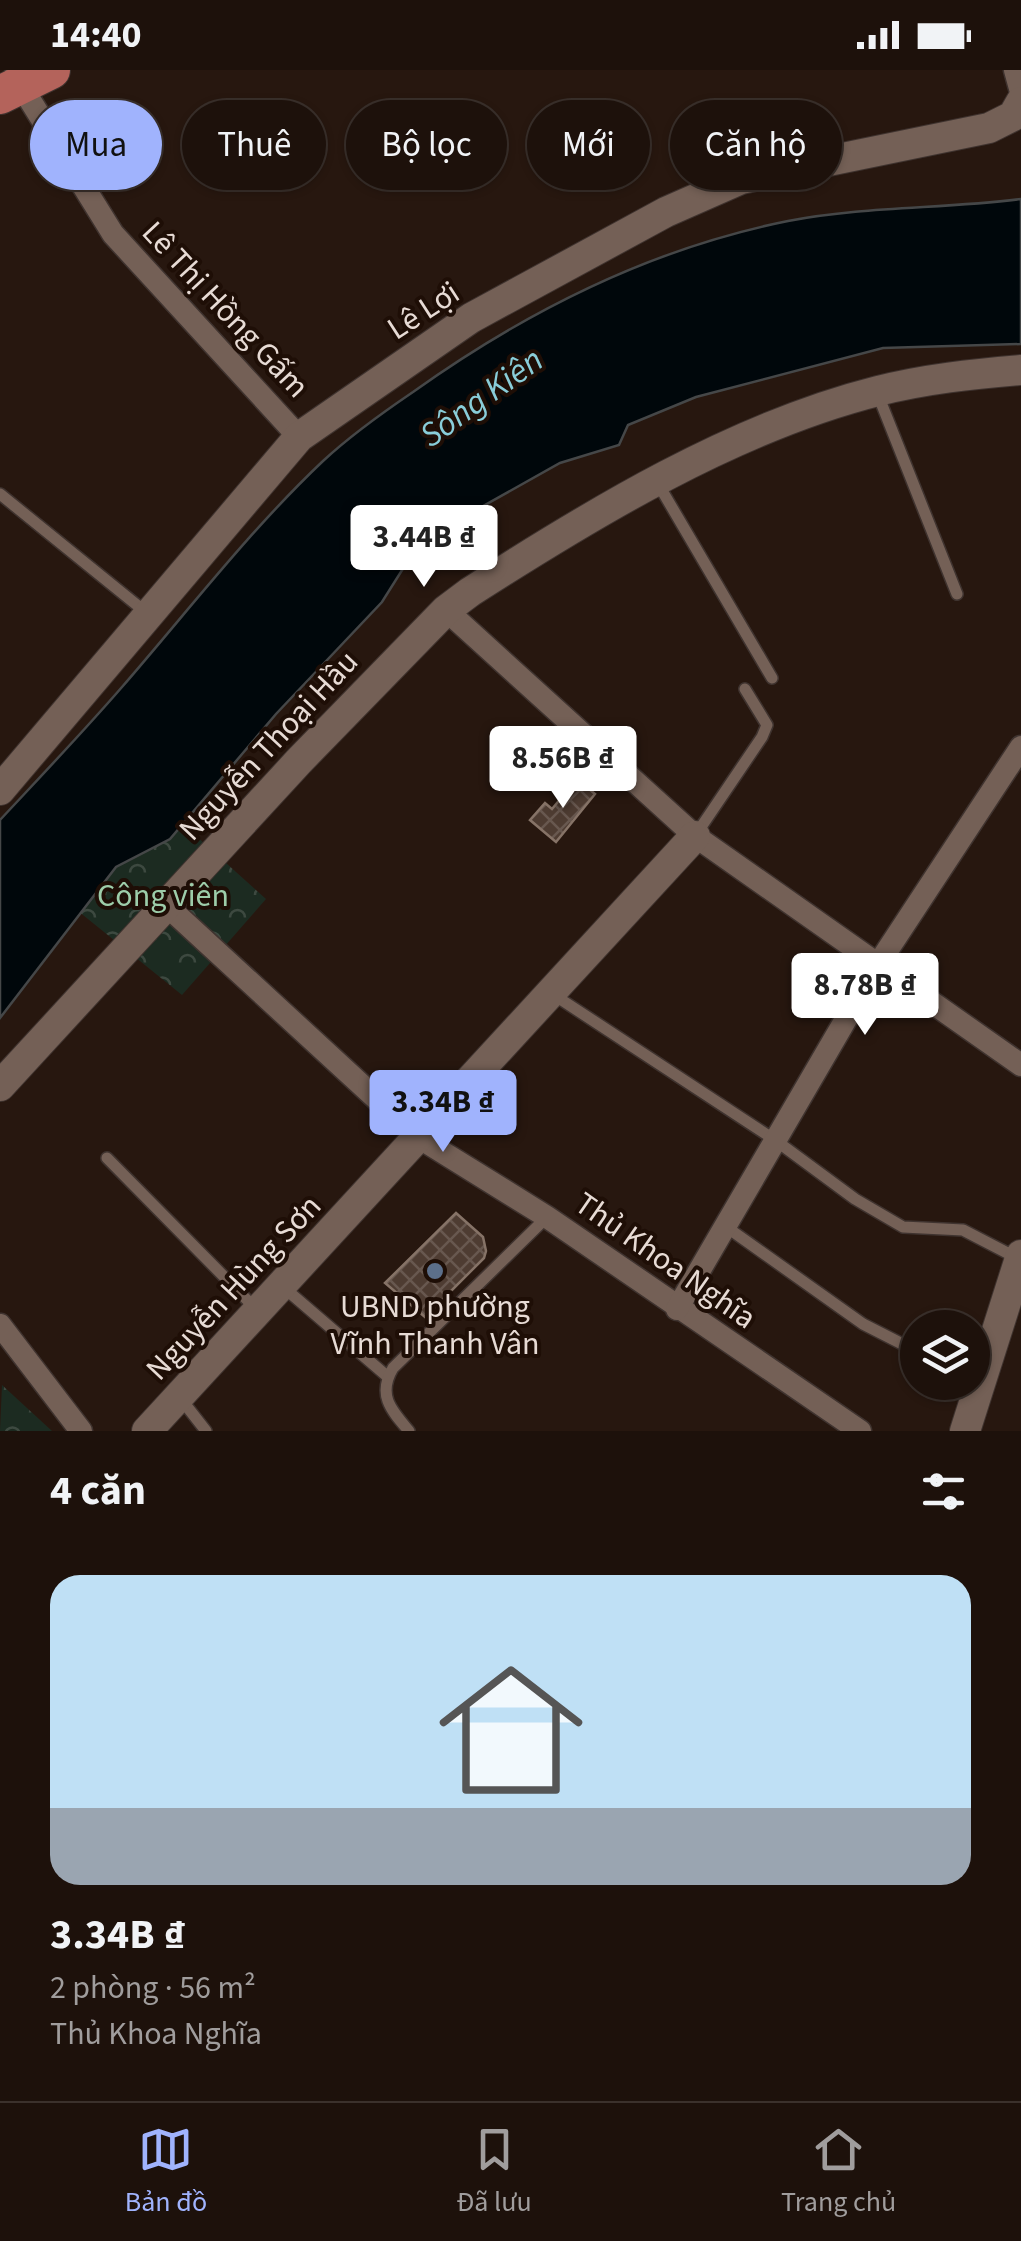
<!DOCTYPE html>
<html lang="vi">
<meta charset="utf-8">
<style>
:root{--surface:#1d110b;--page:#2a1f19;--text:#f1f3f6;--muted:#a09d9d;--line:#3b312c;--accent:#a0b3fd}
body{margin:0;font-family:"Source Sans 3",sans-serif;background:var(--page);color:var(--text);height:100vh;display:flex;flex-direction:column;font-size:38px;white-space:nowrap}
*{box-sizing:border-box;margin:0}
p{font-size:32px;color:var(--muted)}
.icon{flex:none;width:55px;height:55px;fill:none;stroke:currentColor;stroke-width:2;stroke-linecap:round;stroke-linejoin:round}
.map{position:relative;height:1361px;overflow:hidden}
.details{display:flex;flex-direction:column;background:var(--surface);flex:1}
.details>*{flex:none}
.hud{position:absolute;left:30px;top:30px;width:962px;height:90px;display:flex;gap:20px}
.controls{position:absolute;left:900px;top:1240px;display:grid;gap:20px}
.controls a{display:grid;place-items:center;width:90px;height:90px;border-radius:50%;background:var(--surface);box-shadow:0 2px 8px #0004,0 0 0 2px var(--line);font-size:50px}
.price{position:absolute;translate:-50% -85px;padding:0 22px;border-radius:10px;background:#fff;color:#222;font-size:32px;line-height:65px;filter:drop-shadow(0 2px 5px #0008)}
.price::after{content:'';position:absolute;left:50%;top:60px;width:30px;height:22px;margin-left:-15px;background:inherit;clip-path:polygon(0 0,100% 0,50% 100%)}
.price.current{background:var(--accent);color:#111}
ul{padding:0;list-style:none}
li{display:grid;align-content:center;gap:20px;height:530px;padding:0 50px}
li span{display:grid;place-items:center;height:310px;border-radius:30px;color:#555}
li>.icon{margin-inline-start:auto}
span .icon{width:180px;height:180px;fill:#fffc;stroke-width:1}
li b{font-size:42px}
h2{display:flex;justify-content:space-between;align-items:center;height:120px;padding:0 50px;font-size:42px}
.pill{padding:0 35px;border-radius:45px;background:var(--surface);box-shadow:0 2px 8px #0004,0 0 0 2px var(--line);font-size:35px;line-height:90px}
.pill.current{background:var(--accent);color:#111}
.status{display:flex;justify-content:space-between;align-items:center;height:70px;padding:0 50px;background:var(--surface);direction:ltr}
.status svg{height:28px;fill:currentColor}
.tabs{display:flex;justify-content:space-around;align-items:center;height:140px;border-top:2px solid var(--line);background:var(--surface);font-size:28px;color:var(--muted)}
.tabs a{display:grid;justify-items:center;gap:5px}
.tabs .current{color:var(--accent)}
.map>svg:first-child{display:block}
</style>
<div class="status"><b>14:40</b><svg viewBox="0 0 49 12"><path d="M0 12V9h3v3zM5 12V6h3v6zM10 12V3h3v9zM15 12V0h3v12zM26 1h20v11H26zM47 4h2v5h-2z"/></svg></div>
<div class="map">
<svg width="1021" height="1361" viewBox="0 0 1021 1361">
<defs>
<pattern id="park-crowns" width="20" height="18" patternUnits="userSpaceOnUse" patternTransform="scale(2.5)"><rect width="20" height="18" fill="#1c2b21"/><path d="M2 6a3 3 0 1 1 6 0M12 15a3 3 0 1 1 6 0" fill="none" stroke="#3d4940"/></pattern>
<pattern id="building-cross-hatch" width="8" height="8" patternUnits="userSpaceOnUse" patternTransform="scale(2.5)"><rect width="8" height="8" fill="#4e3c32"/><path d="M0 0l8 8M0 8l8-8" fill="none" stroke="#68584f"/></pattern>
</defs>
<rect width="100%" height="100%" fill="#27170f"/>
<!-- park -->
<g fill="url(#park-crowns)">
<path d="M 155,729 L 266,829 L 182,925 L 57,824 Z"/>
<path d="M 2,1315 L 52,1361 L 0,1361 Z"/>
</g>
<!-- water -->
<path fill="#00070b" stroke="#454748" stroke-width="2.5" d="M 1021,129 L 1021,274 L 883,278 L 696,327 L 628,355 L 619,375 L 560,393 L 460,449 L 416,478 L 382,532 L 276,644 L 170,769 L 116,797 L 0,948 L 0,750 C 41,706 83,662 122,617 C 188,541 250,460 323,391 C 351,365 382,343 413,322 C 525,242 653,178 788,151 C 865,136 944,139 1021,129 Z"/>
<!-- building -->
<g fill="url(#building-cross-hatch)" stroke="#867367" stroke-width="2.5">
<path d="M 577,709 L 595,724 L 556,772 L 530,750 L 545,733 L 552,739 Z"/>
<path d="M 456,1143 L 483,1167 L 486,1181 L 484,1188 L 425,1247 L 385,1213 Z"/>
</g>
<g fill="none" stroke-linecap="round" stroke-linejoin="round">
<!-- service casing -->
<g stroke="#3f332f" stroke-width="14">
<g id="service">
<path d="M 878,325 L 957,524"/>
<path d="M 657,412 L 772,608"/>
<path d="M 0,424 L 148,544"/>
<path d="M 695,766 L 762,667 L 767,655 L 745,619"/>
<path d="M 551,923 L 775,1070 L 855,1129 L 903,1157 L 963,1160 L 1019,1189"/>
<path d="M 107,1088 L 255,1238"/>
<path d="M 725,1156 L 863,1254 L 918,1282"/>
<path d="M 282,1216 L 388,1307"/>
<path d="M 181,1329 L 206,1361"/>
<path d="M 409,1361 C 391,1340 377,1325 393,1298 L 547,1147"/>
</g>
</g>
<!-- minor casing -->
<g stroke="#3f332f" stroke-width="25">
<g id="minor">
<path d="M 1015,0 L 1021,22"/>
<path d="M 15,6 L 113,164 L 299,367"/>
<path d="M 446,540 L 695,766 L 1021,995"/>
<path d="M 166,835 L 418,1067 L 547,1147 L 860,1361"/>
<path d="M 677,1239 L 877,896 L 1021,677"/>
<path d="M 0,1255 L 81,1361"/>
</g>
</g>
<!-- tertiary casing -->
<g stroke="#3f332f" stroke-width="32">
<g id="tertiary">
<path d="M 0,720 L 299,367 L 471,248 L 666,142 L 741,109 L 989,58 L 1013,46 L 1021,32"/>
<path d="M 0,1016 L 299,691 L 446,540 L 470,522 C 593,443 735,357 878,321 C 925,309 973,304 1021,300"/>
<path d="M 147,1361 L 695,766"/>
<path d="M 965,1361 L 1021,1185"/>
</g>
</g>
<!-- primary casing -->
<g stroke="#3f332f" stroke-width="40">
<path id="primary" d="M 0,25 L 51,0"/>
</g>
<!-- service -->
<use href="#service" stroke="#746056" stroke-width="11"/>
<!-- minor -->
<use href="#minor" stroke="#746056" stroke-width="22"/>
<!-- tertiary -->
<use href="#tertiary" stroke="#746056" stroke-width="30"/>
<!-- primary -->
<use href="#primary" stroke="#b4635b" stroke-width="38"/>
</g>
<!-- markers -->
<circle fill="#5c6f8a" stroke="#1e0e06" stroke-width="4" cx="435" cy="1201" r="10"/>
<g text-anchor="middle" stroke-width="8" stroke-linejoin="round" paint-order="stroke">
<!-- street labels -->
<g font-size="32" fill="#e7dbd5" stroke="#1e0e06">
<text transform="translate(226 239) rotate(47)" y="11">Lê Thị Hồng Gấm</text>
<text transform="translate(423 240) rotate(-33)" y="11">Lê Lợi</text>
<text transform="translate(268 675) rotate(-47)" y="11">Nguyễn Thoại Hầu</text>
<text transform="translate(666 1190) rotate(35)" y="11">Thủ Khoa Nghĩa</text>
<text transform="translate(233 1217) rotate(-47)" y="11">Nguyễn Hùng Sơn</text>
</g>
<!-- park labels -->
<g font-size="32" fill="#9dcdaa" stroke="#1e0e06">
<text x="163" y="836">Công viên</text>
</g>
<!-- poi labels -->
<g font-size="32" fill="#e7dbd5" stroke="#1e0e06">
<text x="435" y="1247">UBND phường<tspan x="435" dy="37">Vĩnh Thanh Vân</tspan></text>
</g>
<!-- water labels -->
<g font-size="35" font-style="italic" fill="#89cdd9" stroke="#1e0e06">
<text transform="translate(481 327) rotate(-36)" y="12">Sông Kiên</text>
</g>
</g>
</svg>
<div class="controls">
<a><svg class="icon" aria-label="layers" viewBox="0 0 24 24"><path d="M12 4l9 5-9 5-9-5zM3 14l9 5 9-5"/></svg></a>
</div>
<b class="price" style="left:424px;top:520px">3.44B ₫</b>
<b class="price" style="left:563px;top:741px">8.56B ₫</b>
<b class="price" style="left:865px;top:968px">8.78B ₫</b>
<b class="price current" style="left:443px;top:1085px">3.34B ₫</b>
<div class="hud">
<a class="pill current">Mua</a>
<a class="pill">Thuê</a>
<a class="pill">Bộ lọc</a>
<a class="pill">Mới</a>
<a class="pill">Căn hộ</a>
</div>
</div>
<section class="details">
<h2>4 căn<svg class="icon" aria-label="filters" viewBox="0 0 24 24"><path d="M4 7h16M4 17h16"/><circle cx="9" cy="7" r="2"/><circle cx="15" cy="17" r="2"/></svg></h2>
<ul>
<li><span style="background:linear-gradient(#bfe0f5 75%,#9aa5b1 0)"><svg class="icon" aria-label="home" viewBox="0 0 24 24"><path d="M3 11l9-7 9 7M6 9v11h12V9"/></svg></span><div><b>3.34B ₫</b><p>2 phòng · 56 m²</p><p>Thủ Khoa Nghĩa</p></div></li>
</ul>
</section>
<nav class="tabs">
<a class="current"><svg class="icon" aria-label="map" viewBox="0 0 24 24"><path d="M3 6l6-2 6 2 6-2v14l-6 2-6-2-6 2zM9 4v14M15 6v14"/></svg>Bản đồ</a>
<a><svg class="icon" aria-label="saved" viewBox="0 0 24 24"><path d="M7 4h10v16l-5-4-5 4z"/></svg>Đã lưu</a>
<a><svg class="icon" aria-label="home" viewBox="0 0 24 24"><path d="M3 11l9-7 9 7M6 9v11h12V9"/></svg>Trang chủ</a>
</nav>
